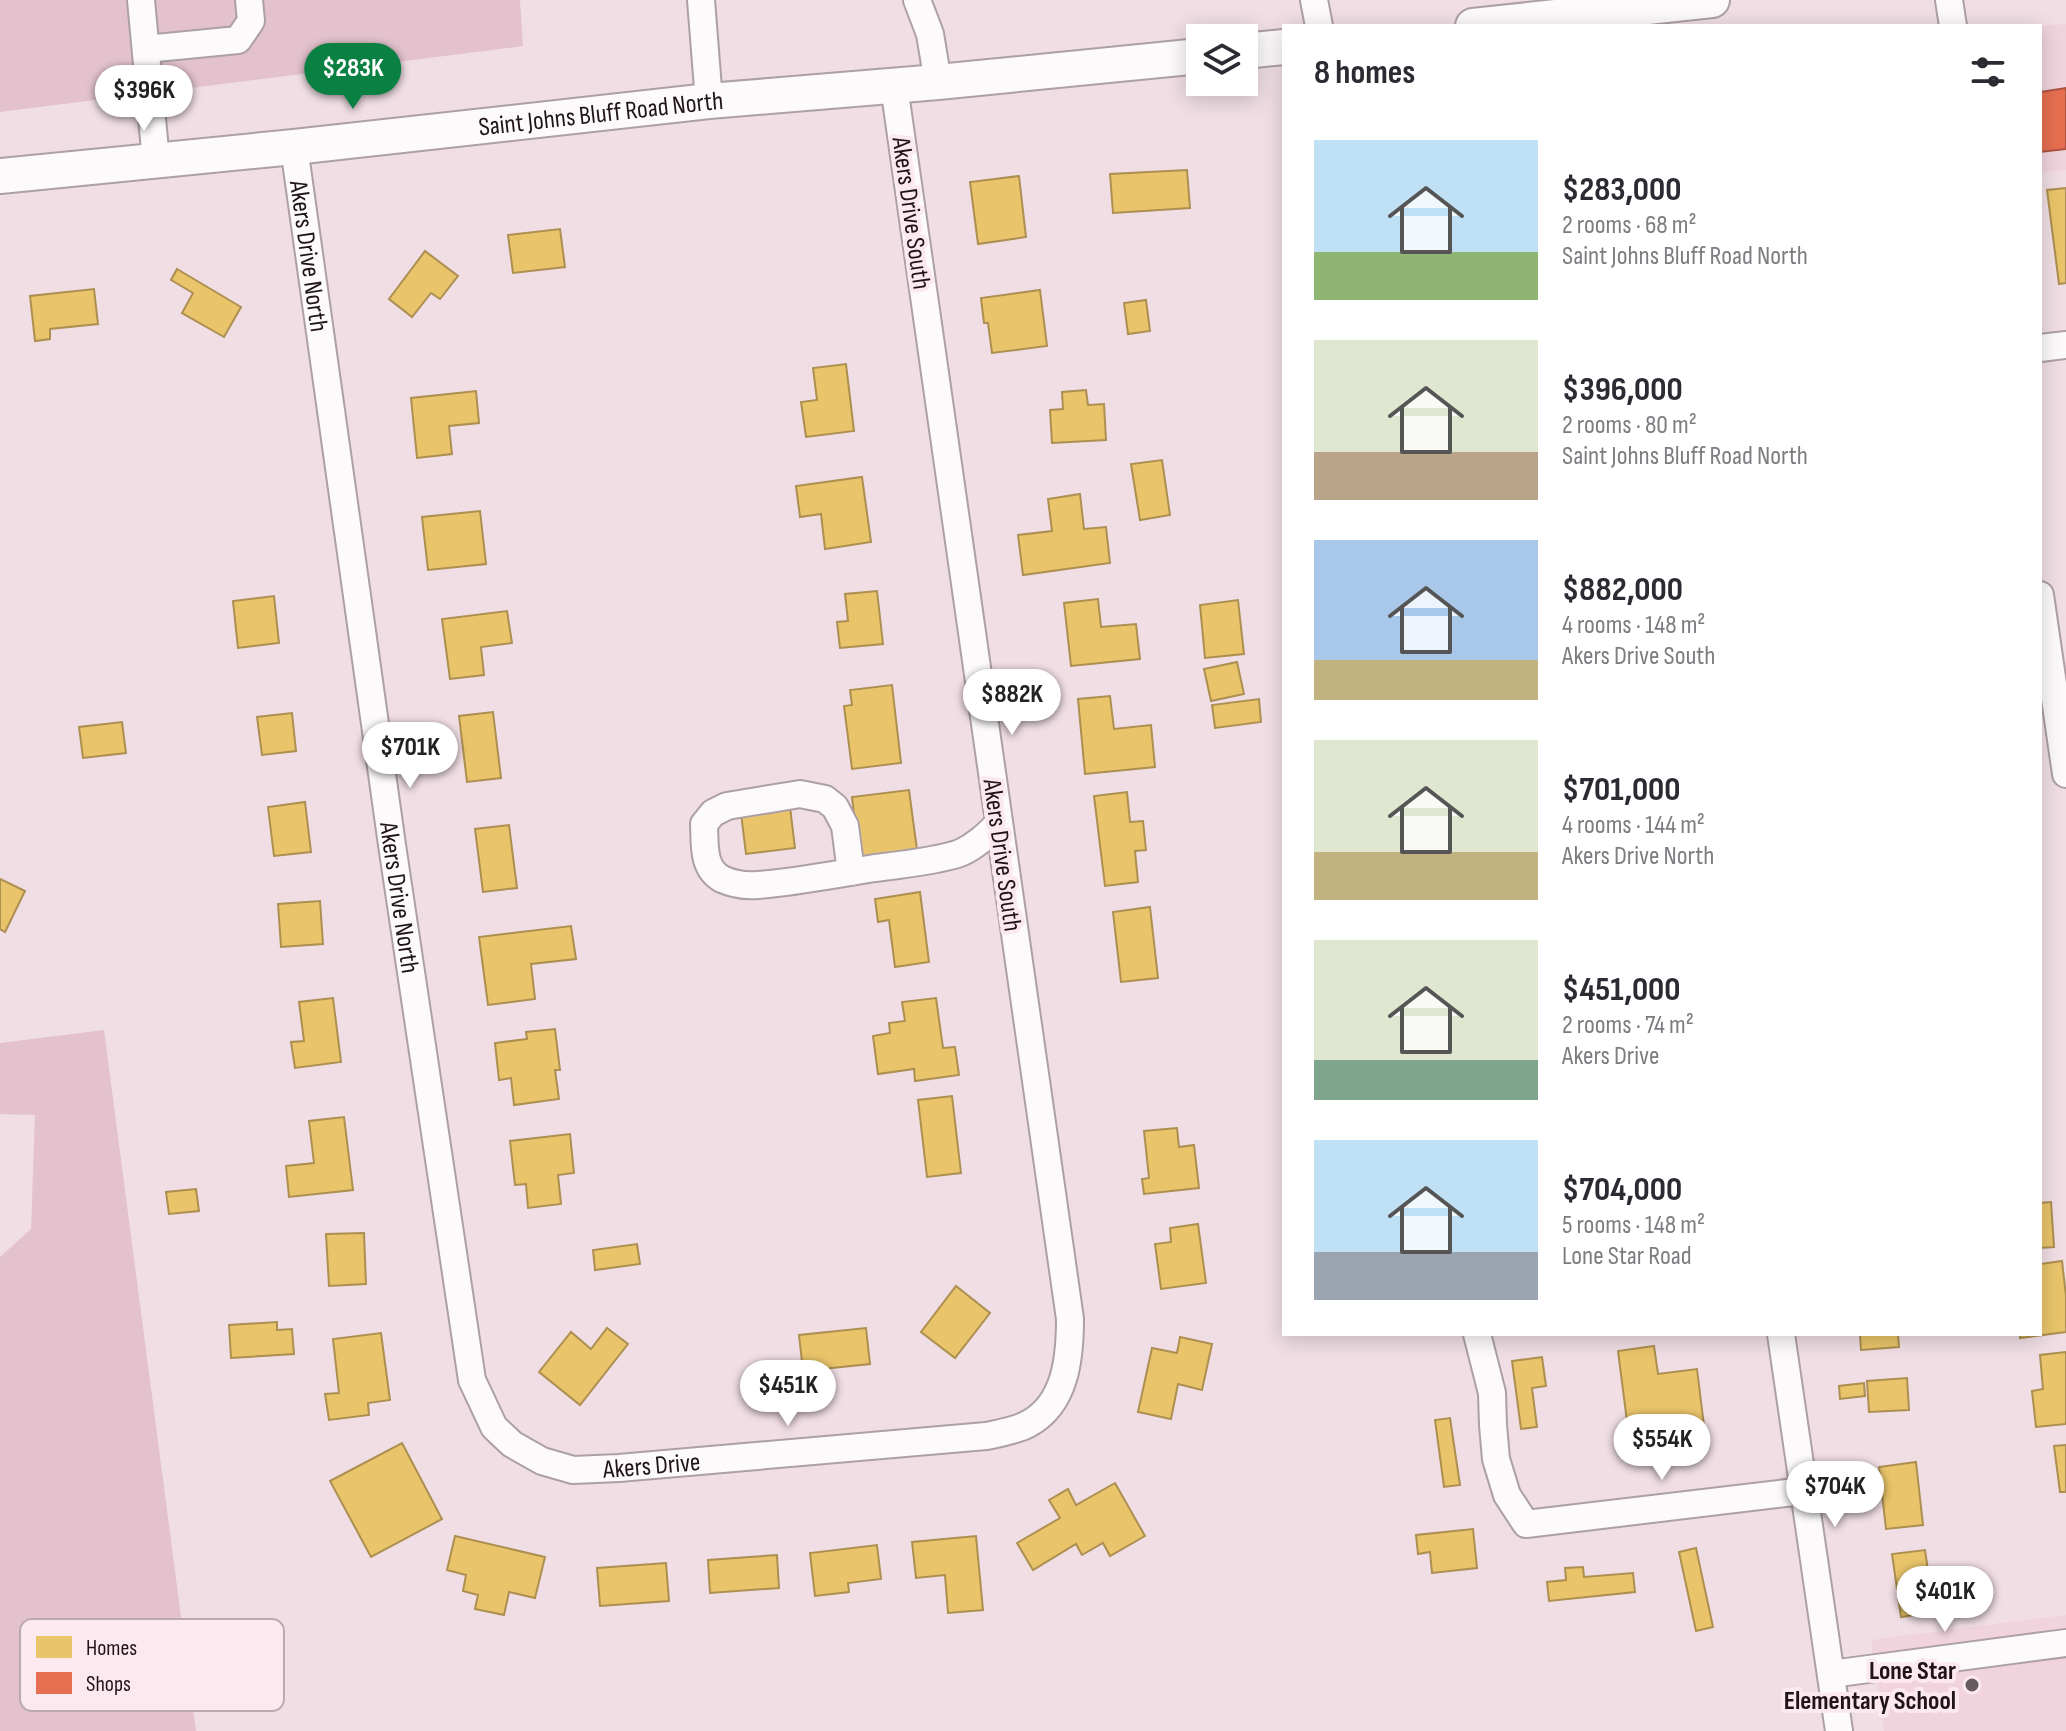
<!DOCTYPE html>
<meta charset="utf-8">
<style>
:root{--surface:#fff;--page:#f2f2f3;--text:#2b2b33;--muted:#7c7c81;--accent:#0b8043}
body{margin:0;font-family:"Sofia Sans Condensed",sans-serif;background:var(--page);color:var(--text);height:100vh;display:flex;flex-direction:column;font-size:30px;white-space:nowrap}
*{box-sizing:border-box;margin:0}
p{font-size:26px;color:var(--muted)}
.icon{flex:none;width:44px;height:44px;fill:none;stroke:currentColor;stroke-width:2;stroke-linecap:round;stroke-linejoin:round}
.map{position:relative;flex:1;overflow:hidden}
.details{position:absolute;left:1282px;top:24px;width:760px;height:1312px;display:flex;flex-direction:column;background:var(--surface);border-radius:0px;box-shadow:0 4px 20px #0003}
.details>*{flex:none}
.tools{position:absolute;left:1186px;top:24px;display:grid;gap:16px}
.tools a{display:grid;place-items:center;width:72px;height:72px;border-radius:0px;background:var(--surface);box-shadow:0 4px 20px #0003;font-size:40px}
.price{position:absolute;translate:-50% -68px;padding:0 18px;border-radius:28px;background:#fff;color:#222;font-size:26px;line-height:52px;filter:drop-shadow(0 2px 4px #0008)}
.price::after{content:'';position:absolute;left:50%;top:48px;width:24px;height:18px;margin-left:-12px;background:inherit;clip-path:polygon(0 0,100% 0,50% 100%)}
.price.on{background:var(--accent);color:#fff}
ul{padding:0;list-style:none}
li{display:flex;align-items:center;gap:24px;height:200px;padding:0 32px}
li span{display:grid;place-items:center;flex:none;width:224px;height:160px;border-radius:0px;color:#555}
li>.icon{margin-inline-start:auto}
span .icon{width:96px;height:96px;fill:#fffc;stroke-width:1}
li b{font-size:34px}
h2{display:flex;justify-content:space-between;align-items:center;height:96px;padding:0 32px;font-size:34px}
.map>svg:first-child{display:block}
</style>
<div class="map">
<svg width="2066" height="1731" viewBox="0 0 2066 1731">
<rect width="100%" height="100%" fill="#f0dee4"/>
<!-- built -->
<g fill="#f1d3dd">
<path d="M 2066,24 L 2066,170 L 2040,172 L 2040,26 L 2035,26 Z"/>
<path d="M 2066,1615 L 2066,1731 L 1884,1731 L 1871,1640 Z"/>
</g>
<!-- green -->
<g fill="#e3c2cd">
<path d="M 0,0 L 520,0 L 523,46 L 0,112 Z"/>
<path d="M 104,1030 L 196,1731 L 0,1731 L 0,1257 L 31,1229 L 35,1115 L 0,1114 L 0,1043 Z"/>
</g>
<!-- homes -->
<g fill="#e9c46a" stroke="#ac8f51" stroke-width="2">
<path d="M 1187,170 L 1190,208 L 1113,213 L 1110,174 Z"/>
<path d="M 1019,176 L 1026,237 L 978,244 L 970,182 Z"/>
<path d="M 2066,188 L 2066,283 L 2059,284 L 2047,190 Z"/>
<path d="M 560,229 L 565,267 L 513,273 L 508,235 Z"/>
<path d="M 425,251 L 458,276 L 440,299 L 431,293 L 412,317 L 389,299 Z"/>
<path d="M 177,269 L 241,307 L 224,337 L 182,313 L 193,293 L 171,280 Z"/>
<path d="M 94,289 L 98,324 L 50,329 L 50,339 L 35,341 L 30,296 Z"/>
<path d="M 1040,290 L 1047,346 L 992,353 L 988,323 L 984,323 L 981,298 Z"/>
<path d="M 1146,300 L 1150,331 L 1128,334 L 1124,303 Z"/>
<path d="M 846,364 L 854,431 L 806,437 L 801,402 L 817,400 L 813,368 Z"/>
<path d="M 1086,390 L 1088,405 L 1104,404 L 1106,440 L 1052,443 L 1050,410 L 1063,409 L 1062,392 Z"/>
<path d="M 476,391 L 479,423 L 449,426 L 452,454 L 417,458 L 411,398 Z"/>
<path d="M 1162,460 L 1170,515 L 1140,520 L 1131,464 Z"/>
<path d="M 862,477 L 871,542 L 825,549 L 821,514 L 800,517 L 796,486 Z"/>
<path d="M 1080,494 L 1084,529 L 1106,527 L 1110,563 L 1023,575 L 1018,535 L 1052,531 L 1048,499 Z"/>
<path d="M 480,511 L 486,564 L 428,570 L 422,517 Z"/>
<path d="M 877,591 L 883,644 L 840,648 L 837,622 L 848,621 L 845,594 Z"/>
<path d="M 274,596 L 279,643 L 238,648 L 233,601 Z"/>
<path d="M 1098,599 L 1101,627 L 1136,624 L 1140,659 L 1071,666 L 1064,603 Z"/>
<path d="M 1238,600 L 1244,654 L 1205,658 L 1200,605 Z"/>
<path d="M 507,611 L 512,643 L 481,647 L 484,675 L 450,679 L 442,619 Z"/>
<path d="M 1237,662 L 1244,694 L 1211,701 L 1204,669 Z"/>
<path d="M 892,685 L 901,763 L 852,769 L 844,706 L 852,705 L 850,690 Z"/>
<path d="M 1110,696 L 1114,729 L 1151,725 L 1155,767 L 1085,774 L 1078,699 Z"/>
<path d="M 1259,699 L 1261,722 L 1215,728 L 1212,705 Z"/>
<path d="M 493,712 L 501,778 L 467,782 L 459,716 Z"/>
<path d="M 292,713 L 296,751 L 262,755 L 257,717 Z"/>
<path d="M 122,722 L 126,753 L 83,758 L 79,727 Z"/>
<path d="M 909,790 L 917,850 L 859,857 L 852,797 Z"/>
<path d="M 1127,792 L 1130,822 L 1143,821 L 1146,850 L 1135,851 L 1138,882 L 1105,886 L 1094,796 Z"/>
<path d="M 305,802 L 311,852 L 274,856 L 268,807 Z"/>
<path d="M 790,807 L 795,848 L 746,854 L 741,813 Z"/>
<path d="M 509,825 L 517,888 L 483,892 L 475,829 Z"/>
<path d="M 0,879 L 25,891 L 5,932 L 0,929 Z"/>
<path d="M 920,892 L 929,962 L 895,967 L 889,920 L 878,922 L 875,899 Z"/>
<path d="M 320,901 L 323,944 L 281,947 L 278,904 Z"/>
<path d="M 1150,907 L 1158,978 L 1121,982 L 1113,912 Z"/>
<path d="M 571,926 L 576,959 L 531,964 L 535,999 L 488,1005 L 479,937 Z"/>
<path d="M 333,998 L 341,1062 L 295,1068 L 291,1042 L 304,1041 L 299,1002 Z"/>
<path d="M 936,998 L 943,1048 L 955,1047 L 959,1075 L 915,1081 L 914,1069 L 878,1074 L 873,1036 L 890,1033 L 889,1023 L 905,1021 L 902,1002 Z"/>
<path d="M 555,1029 L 560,1070 L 555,1070 L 559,1099 L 514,1105 L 511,1078 L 499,1080 L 495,1043 L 527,1039 L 526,1032 Z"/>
<path d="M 952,1096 L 961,1173 L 927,1177 L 918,1100 Z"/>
<path d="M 344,1117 L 353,1190 L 289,1197 L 286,1166 L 314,1163 L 309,1121 Z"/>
<path d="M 1177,1128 L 1179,1147 L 1194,1145 L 1199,1188 L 1144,1194 L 1142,1179 L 1149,1178 L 1144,1131 Z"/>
<path d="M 570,1134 L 574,1173 L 558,1175 L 561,1204 L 528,1208 L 526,1184 L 515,1185 L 510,1141 Z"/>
<path d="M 196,1189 L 199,1211 L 169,1214 L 166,1192 Z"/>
<path d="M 2051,1202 L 2054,1247 L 2040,1248 L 2040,1203 Z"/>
<path d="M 1198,1224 L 1206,1283 L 1161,1289 L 1155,1244 L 1171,1242 L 1170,1228 Z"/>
<path d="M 364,1233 L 366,1284 L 329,1286 L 326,1234 Z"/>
<path d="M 637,1244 L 640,1264 L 595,1270 L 593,1250 Z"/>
<path d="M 2062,1261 L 2066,1296 L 2066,1332 L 2020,1338 L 2020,1334 L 2040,1334 L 2040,1264 Z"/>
<path d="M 956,1286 L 990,1313 L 955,1358 L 921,1332 Z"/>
<path d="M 277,1322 L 277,1330 L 292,1329 L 294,1354 L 231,1358 L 229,1325 Z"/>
<path d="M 607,1328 L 628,1344 L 580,1405 L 539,1372 L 571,1332 L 591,1349 Z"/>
<path d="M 866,1328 L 870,1364 L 803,1371 L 799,1335 Z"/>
<path d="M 381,1333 L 390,1400 L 368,1403 L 369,1415 L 329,1420 L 325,1394 L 339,1393 L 333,1339 Z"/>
<path d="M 1860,1334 L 1898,1334 L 1899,1347 L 1861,1350 Z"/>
<path d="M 1180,1337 L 1212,1344 L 1202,1390 L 1178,1384 L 1171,1419 L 1138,1412 L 1152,1348 L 1177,1353 Z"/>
<path d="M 1654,1346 L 1658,1374 L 1697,1369 L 1706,1442 L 1672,1446 L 1673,1455 L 1650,1458 L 1647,1435 L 1629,1437 L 1618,1351 Z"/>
<path d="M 2066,1352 L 2066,1424 L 2036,1427 L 2032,1391 L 2043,1389 L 2040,1355 Z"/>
<path d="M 1542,1357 L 1546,1386 L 1532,1388 L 1537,1427 L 1521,1429 L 1512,1361 Z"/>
<path d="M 1907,1378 L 1909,1410 L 1869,1412 L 1867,1381 Z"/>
<path d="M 1864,1383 L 1865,1396 L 1840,1399 L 1839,1386 Z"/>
<path d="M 1450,1418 L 1460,1485 L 1444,1487 L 1435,1420 Z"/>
<path d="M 402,1443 L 442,1519 L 371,1557 L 330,1481 Z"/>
<path d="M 2066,1445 L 2066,1492 L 2060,1492 L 2054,1446 Z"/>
<path d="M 1916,1462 L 1923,1525 L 1886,1529 L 1879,1467 Z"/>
<path d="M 1115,1483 L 1145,1536 L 1110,1556 L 1103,1543 L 1082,1555 L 1076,1544 L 1033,1570 L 1017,1543 L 1060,1518 L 1049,1500 L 1068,1489 L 1076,1505 Z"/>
<path d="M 1473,1529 L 1477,1568 L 1432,1573 L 1430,1552 L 1418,1554 L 1416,1535 Z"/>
<path d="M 455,1536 L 545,1557 L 535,1598 L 509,1592 L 504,1615 L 475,1609 L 478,1595 L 463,1591 L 466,1575 L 447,1570 Z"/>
<path d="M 976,1536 L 983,1610 L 948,1613 L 945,1575 L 916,1578 L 912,1542 Z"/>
<path d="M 877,1545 L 881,1579 L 848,1583 L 849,1592 L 815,1596 L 810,1553 Z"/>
<path d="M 1696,1548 L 1713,1627 L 1696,1631 L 1679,1552 Z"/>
<path d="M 1925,1550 L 1934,1612 L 1901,1617 L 1892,1554 Z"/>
<path d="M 777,1555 L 779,1588 L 710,1593 L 708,1560 Z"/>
<path d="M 666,1563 L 669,1601 L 600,1606 L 597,1568 Z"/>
<path d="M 1583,1567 L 1584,1577 L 1633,1573 L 1635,1592 L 1549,1601 L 1547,1582 L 1566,1580 L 1565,1568 Z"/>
</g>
<!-- shops -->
<path fill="#e76f51" stroke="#ab5440" stroke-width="2" d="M 2066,88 L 2066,149 L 2040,152 L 2040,92 Z"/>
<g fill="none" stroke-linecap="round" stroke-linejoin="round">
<!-- minor casing -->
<g stroke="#ada0a5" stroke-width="30">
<g id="minor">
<path d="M 141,0 L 156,161"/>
<path d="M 701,0 L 709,101"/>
<path d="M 917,0 L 930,34 L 938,82"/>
<path d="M 1314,0 L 1319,26"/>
<path d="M 1949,0 L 1953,26"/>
<path d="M 146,49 L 238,40 L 251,21 L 249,0"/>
<path id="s1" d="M 294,147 L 392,845 L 472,1380 L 494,1427 L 512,1444 L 542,1461 L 573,1470 L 619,1468 L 986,1436 C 1000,1433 1015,1431 1028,1424 C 1066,1404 1070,1357 1070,1319 L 894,86"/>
<path d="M 2040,348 L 2066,345"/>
<path d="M 2040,595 L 2066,774"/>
<path d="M 851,872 L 845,826 L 835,807 L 825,799 L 800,794 L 727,806 L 713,813 L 704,824 C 705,844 702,868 722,879 C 733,884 747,886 758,885 C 797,882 836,874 875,868 C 899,865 938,861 960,853 C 976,846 987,835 999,823"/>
<path d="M 1477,1334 L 1492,1393 L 1493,1425 L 1496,1459 L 1507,1495 L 1526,1524 L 1803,1491"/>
<path d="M 1781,1334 L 1839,1731"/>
<path d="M 1831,1674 L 2066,1643"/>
</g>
</g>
<!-- major casing -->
<g stroke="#ada0a5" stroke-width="38">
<g id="major">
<path d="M 1473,26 L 1712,0"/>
<path d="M 1244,51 L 1284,47"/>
<path id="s2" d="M 0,176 L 294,147 L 709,101 L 938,82 L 1200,56"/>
</g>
</g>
<!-- minor -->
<use href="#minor" stroke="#fdfafb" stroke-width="26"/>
<!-- major -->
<use href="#major" stroke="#fdfafb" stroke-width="34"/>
</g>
<!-- markers -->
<circle fill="#685b5f" stroke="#fce9ef" stroke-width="3" cx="1972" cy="1685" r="8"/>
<g text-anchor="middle" stroke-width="8" stroke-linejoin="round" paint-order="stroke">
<!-- street labels -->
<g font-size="26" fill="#1f1418" stroke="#fce9ef">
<text dy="9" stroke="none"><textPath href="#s2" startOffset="604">Saint Johns Bluff Road North</textPath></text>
<text transform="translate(912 213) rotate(82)" y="9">Akers Drive South</text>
<text dy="9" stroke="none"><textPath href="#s1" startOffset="110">Akers Drive North</textPath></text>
<text transform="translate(1003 855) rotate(82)" y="9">Akers Drive South</text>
<text dy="9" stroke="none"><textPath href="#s1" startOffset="758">Akers Drive North</textPath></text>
<text dy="9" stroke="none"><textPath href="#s1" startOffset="1468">Akers Drive</textPath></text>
</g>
<!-- poi labels -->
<g font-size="26" font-weight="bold" fill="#1f1418" stroke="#fce9ef" text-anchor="end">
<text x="1956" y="1679">Lone Star<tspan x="1956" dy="30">Elementary School</tspan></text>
</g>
</g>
<!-- legend -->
<rect x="20" y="1619" width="264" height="92" rx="12" fill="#fce9ef" stroke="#baa9ae" stroke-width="2"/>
<rect x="36" y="1636" width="36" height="22" fill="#e9c46a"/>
<rect x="36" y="1672" width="36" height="22" fill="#e76f51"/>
<g font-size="22" fill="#1f1418">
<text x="86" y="1655">Homes</text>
<text x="86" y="1691">Shops</text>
</g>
</svg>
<div class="tools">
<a><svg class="icon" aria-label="layers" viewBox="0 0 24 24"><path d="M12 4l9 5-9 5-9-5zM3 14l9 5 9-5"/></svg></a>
</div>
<b class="price on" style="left:353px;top:111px">$283K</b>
<b class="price" style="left:144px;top:133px">$396K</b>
<b class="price" style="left:1012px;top:737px">$882K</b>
<b class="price" style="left:410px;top:790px">$701K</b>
<b class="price" style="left:788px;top:1428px">$451K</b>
<b class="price" style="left:1662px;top:1482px">$554K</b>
<b class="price" style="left:1835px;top:1529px">$704K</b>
<b class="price" style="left:1945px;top:1634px">$401K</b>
<section class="details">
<h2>8 homes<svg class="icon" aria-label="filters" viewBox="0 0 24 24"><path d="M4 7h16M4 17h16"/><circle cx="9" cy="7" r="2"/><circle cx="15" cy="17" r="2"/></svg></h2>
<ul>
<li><span style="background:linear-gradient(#bfe0f5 70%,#8fb573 0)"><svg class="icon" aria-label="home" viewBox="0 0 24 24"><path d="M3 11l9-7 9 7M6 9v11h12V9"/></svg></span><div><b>$283,000</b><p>2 rooms · 68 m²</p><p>Saint Johns Bluff Road North</p></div></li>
<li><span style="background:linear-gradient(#dfe7d0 70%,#b9a48a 0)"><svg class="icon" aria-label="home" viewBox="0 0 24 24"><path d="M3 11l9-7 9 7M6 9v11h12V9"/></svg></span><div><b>$396,000</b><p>2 rooms · 80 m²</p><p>Saint Johns Bluff Road North</p></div></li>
<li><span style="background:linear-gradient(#a9c7e8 75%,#c2b280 0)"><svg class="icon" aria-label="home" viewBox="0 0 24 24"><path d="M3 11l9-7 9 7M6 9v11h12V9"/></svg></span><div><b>$882,000</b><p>4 rooms · 148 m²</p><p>Akers Drive South</p></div></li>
<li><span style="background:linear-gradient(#dfe7d0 70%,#c2b280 0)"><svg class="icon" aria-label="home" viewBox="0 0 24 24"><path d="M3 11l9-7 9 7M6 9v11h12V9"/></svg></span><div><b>$701,000</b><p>4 rooms · 144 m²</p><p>Akers Drive North</p></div></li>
<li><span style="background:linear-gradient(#dfe7d0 75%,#7fa58c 0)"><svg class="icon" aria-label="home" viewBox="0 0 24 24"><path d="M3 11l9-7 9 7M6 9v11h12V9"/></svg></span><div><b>$451,000</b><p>2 rooms · 74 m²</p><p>Akers Drive</p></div></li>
<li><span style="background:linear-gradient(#bfe0f5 70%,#9aa5b1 0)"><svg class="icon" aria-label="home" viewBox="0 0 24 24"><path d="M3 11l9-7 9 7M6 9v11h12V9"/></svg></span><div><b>$704,000</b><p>5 rooms · 148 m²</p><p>Lone Star Road</p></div></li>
</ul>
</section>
</div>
